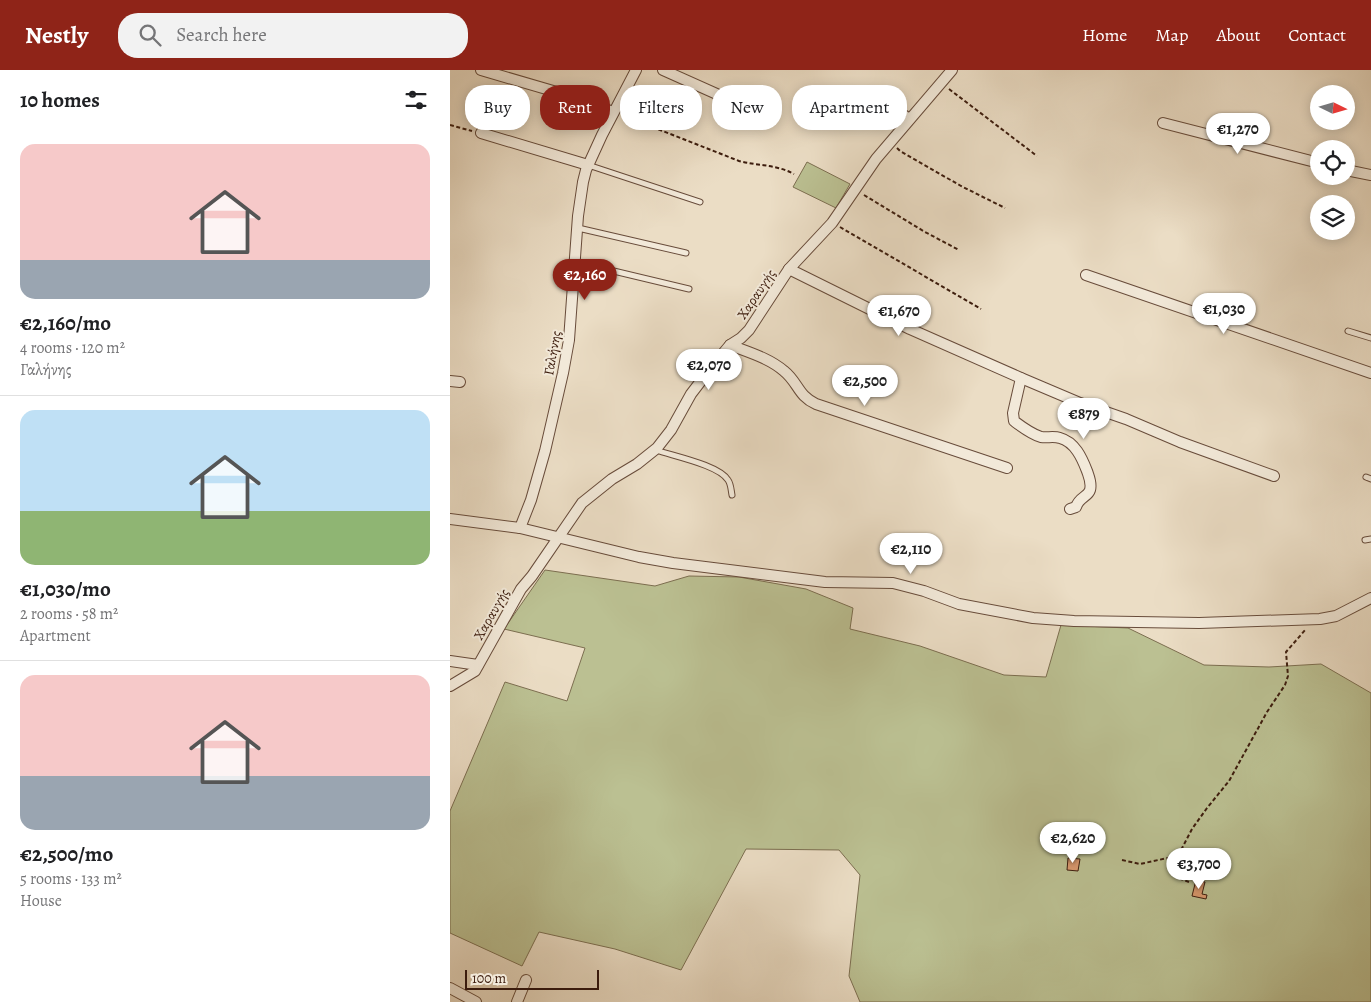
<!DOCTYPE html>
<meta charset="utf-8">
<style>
:root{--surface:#fff;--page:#f2f2f2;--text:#202124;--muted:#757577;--line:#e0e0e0;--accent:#8f2418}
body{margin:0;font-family:Alegreya,serif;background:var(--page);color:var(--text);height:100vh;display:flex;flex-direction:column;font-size:19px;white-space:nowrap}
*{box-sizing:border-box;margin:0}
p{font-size:16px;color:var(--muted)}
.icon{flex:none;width:28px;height:28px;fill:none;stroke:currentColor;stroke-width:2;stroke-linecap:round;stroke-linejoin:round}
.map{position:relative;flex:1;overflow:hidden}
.drawer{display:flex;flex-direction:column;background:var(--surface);width:450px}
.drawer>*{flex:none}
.guide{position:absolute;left:15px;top:15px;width:475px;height:45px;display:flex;gap:10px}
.needle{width:32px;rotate:95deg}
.buttons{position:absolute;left:860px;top:15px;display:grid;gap:10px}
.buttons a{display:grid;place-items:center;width:45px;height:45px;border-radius:50%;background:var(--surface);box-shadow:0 2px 12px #0003;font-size:25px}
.scale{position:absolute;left:15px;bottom:12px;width:134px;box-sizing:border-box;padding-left:5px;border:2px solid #3c1c0d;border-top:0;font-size:14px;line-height:18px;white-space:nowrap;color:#3c1c0d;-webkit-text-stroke:4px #f2e9d9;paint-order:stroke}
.price{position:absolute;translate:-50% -42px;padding:0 11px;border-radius:18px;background:#fff;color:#222;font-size:16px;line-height:32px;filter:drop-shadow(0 1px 2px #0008)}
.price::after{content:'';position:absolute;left:50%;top:30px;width:15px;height:11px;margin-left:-8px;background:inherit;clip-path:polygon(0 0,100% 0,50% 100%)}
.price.selected{background:var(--accent);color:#fff}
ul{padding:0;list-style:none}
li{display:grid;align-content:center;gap:10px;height:265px;padding:0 20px}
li+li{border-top:1px solid var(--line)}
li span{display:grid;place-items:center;height:155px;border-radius:15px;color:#555}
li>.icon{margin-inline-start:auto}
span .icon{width:90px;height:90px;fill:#fffc;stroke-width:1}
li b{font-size:21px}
h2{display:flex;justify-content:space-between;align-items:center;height:60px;padding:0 20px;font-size:21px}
.tag{padding:0 18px;border-radius:20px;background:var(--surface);box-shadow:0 2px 12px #0003;font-size:18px;line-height:45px}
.tag.selected{background:var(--accent);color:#fff}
header{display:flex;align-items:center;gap:30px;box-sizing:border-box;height:70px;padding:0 25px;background:var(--accent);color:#fff}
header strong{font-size:24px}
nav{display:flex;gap:28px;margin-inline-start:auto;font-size:18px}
.search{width:350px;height:45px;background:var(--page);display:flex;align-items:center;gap:12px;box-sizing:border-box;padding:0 18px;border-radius:20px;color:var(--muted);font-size:19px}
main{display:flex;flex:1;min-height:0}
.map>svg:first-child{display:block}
</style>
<header>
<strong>Nestly</strong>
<div class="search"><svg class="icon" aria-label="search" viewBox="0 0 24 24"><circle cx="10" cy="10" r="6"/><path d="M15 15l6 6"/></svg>Search here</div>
<nav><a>Home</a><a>Map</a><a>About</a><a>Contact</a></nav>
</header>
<main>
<section class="drawer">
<h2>10 homes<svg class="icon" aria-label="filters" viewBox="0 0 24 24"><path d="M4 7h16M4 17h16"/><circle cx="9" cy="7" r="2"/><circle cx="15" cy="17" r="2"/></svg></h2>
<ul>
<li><span style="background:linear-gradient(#f6c9c9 75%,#9aa5b1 0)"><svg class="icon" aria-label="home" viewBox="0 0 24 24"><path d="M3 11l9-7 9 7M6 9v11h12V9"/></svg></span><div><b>€2,160/mo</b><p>4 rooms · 120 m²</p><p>Γαλήνης</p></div></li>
<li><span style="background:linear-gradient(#bfe0f5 65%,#8fb573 0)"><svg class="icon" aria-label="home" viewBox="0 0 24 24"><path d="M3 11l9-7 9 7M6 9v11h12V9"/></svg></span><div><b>€1,030/mo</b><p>2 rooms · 58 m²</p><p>Apartment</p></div></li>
<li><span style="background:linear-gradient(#f6c9c9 65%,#9aa5b1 0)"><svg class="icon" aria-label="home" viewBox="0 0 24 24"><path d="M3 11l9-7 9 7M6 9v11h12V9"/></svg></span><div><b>€2,500/mo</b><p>5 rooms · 133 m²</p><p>House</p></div></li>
</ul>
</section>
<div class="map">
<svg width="921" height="932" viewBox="0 0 921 932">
<rect width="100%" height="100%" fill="#ebddc5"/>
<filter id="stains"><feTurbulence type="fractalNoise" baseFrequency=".004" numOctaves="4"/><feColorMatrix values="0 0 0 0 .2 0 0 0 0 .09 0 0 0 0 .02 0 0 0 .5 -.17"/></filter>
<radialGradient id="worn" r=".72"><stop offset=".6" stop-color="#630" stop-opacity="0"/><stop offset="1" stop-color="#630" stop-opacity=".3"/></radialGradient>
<!-- green -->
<g fill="#bbc092" stroke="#7c6e50">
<path d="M 357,92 L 400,114 L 386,138 L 343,117 Z"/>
<path d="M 95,500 L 205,516 L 239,506 L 289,507 L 356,519 L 403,538 L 400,559 L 470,576 L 554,605 L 596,607 L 611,555 L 678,558 L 754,595 L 819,597 L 871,594 L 921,623 L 921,932 L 410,932 L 399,906 L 410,805 L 389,780 L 296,779 L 231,900 L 165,879 L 89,862 L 72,896 L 0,863 L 0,741 L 55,612 L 117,631 L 135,578 L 54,559 Z"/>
</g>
<!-- building -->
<g fill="#db9a70" stroke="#3c1c0d">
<path d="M 618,788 L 630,789 L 628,801 L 617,800 Z"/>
<path d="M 746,810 L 755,812 L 752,824 L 757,825 L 756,829 L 742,826 Z"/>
</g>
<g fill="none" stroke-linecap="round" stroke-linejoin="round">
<!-- service casing -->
<g stroke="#684c3b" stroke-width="7">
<g id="service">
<path d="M 449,39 L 461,47"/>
<path d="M 138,95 L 250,132"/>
<path d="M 128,158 L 236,183"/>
<path d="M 126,192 L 239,219"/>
<path d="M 898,261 L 921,268"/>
<path d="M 206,380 C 223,386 269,395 278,410 C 281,414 281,420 282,425"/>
<path d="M 916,407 L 921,409"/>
<path d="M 915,470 L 921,469"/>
</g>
</g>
<!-- minor casing -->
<g stroke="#684c3b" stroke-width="12">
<g id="minor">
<path d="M 31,0 L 110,23 L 163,42"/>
<path d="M 213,0 L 316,46"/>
<path d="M 713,53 L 869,93"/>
<path d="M 31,63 L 138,95"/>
<path d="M 896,100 L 921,105"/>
<path d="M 339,199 L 460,259 L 571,308 L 630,333 L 676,349 L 730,372 L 824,406"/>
<path d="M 636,205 L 921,303"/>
<path d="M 280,275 C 298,282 319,288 334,301 C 348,312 348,326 366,334 L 557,398"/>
<path d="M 571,308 L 563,343 L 564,351 C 572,357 581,364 591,367 C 597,368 604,366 610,368 C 625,372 632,388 637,401 C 639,407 642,413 640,420 C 638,427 629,427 626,437 L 620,439"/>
<path d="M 0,311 L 10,312"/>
<path d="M 0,449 L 70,458 L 189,487 L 223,493 L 375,512 L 443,513 L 474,521 L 509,534 L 583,548 L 624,551 L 749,553 L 870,549 L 886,546 L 921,528"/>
<path d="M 70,458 L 81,430 L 95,381 L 113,303 L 119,270 L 128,146 L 133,112 L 136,100 L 152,65 L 186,0"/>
<path d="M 0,591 L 28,595"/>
<path d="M 0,616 L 25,601 L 71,519 L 82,506 L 132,433 L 162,409 L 187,394 L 207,378 L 221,360 L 241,324 L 264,294 L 280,275 L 291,268 L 299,260 L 339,199 L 382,153 L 426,89 L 502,0"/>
<path d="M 0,918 L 26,932"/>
<path d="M 67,932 L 76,910"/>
</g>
</g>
<!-- path -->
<g stroke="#3c1c0d" stroke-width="2" stroke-dasharray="4 2.5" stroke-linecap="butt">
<path d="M 499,19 L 587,86"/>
<path d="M 172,45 L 289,91 C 308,96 325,94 344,104"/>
<path d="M 0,55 L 22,61"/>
<path d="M 447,78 L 450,81 L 511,116 L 555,138"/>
<path d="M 414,125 L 475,162 L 509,180"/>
<path d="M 390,157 L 531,239"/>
<path d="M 672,790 L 690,794 L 722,787 L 729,784"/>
<path d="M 739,812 L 731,809 L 727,790 L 729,784 L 742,759 L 757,738 L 779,711 L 817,642 L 835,615 L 838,606 L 836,582 L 856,559"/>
</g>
<!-- service -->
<use href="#service" stroke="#f2e9d9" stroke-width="5"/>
<!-- minor -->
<use href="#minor" stroke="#f2e9d9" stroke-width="10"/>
</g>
<g text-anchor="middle" stroke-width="4" stroke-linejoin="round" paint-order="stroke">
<!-- street labels -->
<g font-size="14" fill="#3c1c0d" stroke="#f2e9d9">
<text transform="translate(306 224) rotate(-56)" y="5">Χαραυγής</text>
<text transform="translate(102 283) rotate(-80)" y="5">Γαλήνης</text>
<text transform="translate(41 544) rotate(-60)" y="5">Χαραυγής</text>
</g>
</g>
<rect width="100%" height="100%" filter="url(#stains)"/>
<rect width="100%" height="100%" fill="url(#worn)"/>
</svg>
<div class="buttons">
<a><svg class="needle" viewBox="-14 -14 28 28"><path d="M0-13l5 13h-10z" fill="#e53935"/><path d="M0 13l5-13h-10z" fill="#757577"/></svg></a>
<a><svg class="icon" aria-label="locate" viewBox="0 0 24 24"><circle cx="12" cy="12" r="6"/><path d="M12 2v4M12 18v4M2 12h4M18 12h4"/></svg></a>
<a><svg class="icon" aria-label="layers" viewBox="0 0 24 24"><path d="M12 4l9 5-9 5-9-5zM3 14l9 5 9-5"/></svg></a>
</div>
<div class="scale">100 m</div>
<b class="price" style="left:788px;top:85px">€1,270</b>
<b class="price selected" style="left:135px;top:231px">€2,160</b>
<b class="price" style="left:774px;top:265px">€1,030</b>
<b class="price" style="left:449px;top:267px">€1,670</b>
<b class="price" style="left:259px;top:321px">€2,070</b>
<b class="price" style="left:415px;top:337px">€2,500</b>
<b class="price" style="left:634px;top:370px">€879</b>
<b class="price" style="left:461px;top:505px">€2,110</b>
<b class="price" style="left:623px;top:794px">€2,620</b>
<b class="price" style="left:749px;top:820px">€3,700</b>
<div class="guide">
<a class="tag">Buy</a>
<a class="tag selected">Rent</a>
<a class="tag">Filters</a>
<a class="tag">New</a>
<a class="tag">Apartment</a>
</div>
</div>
</main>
